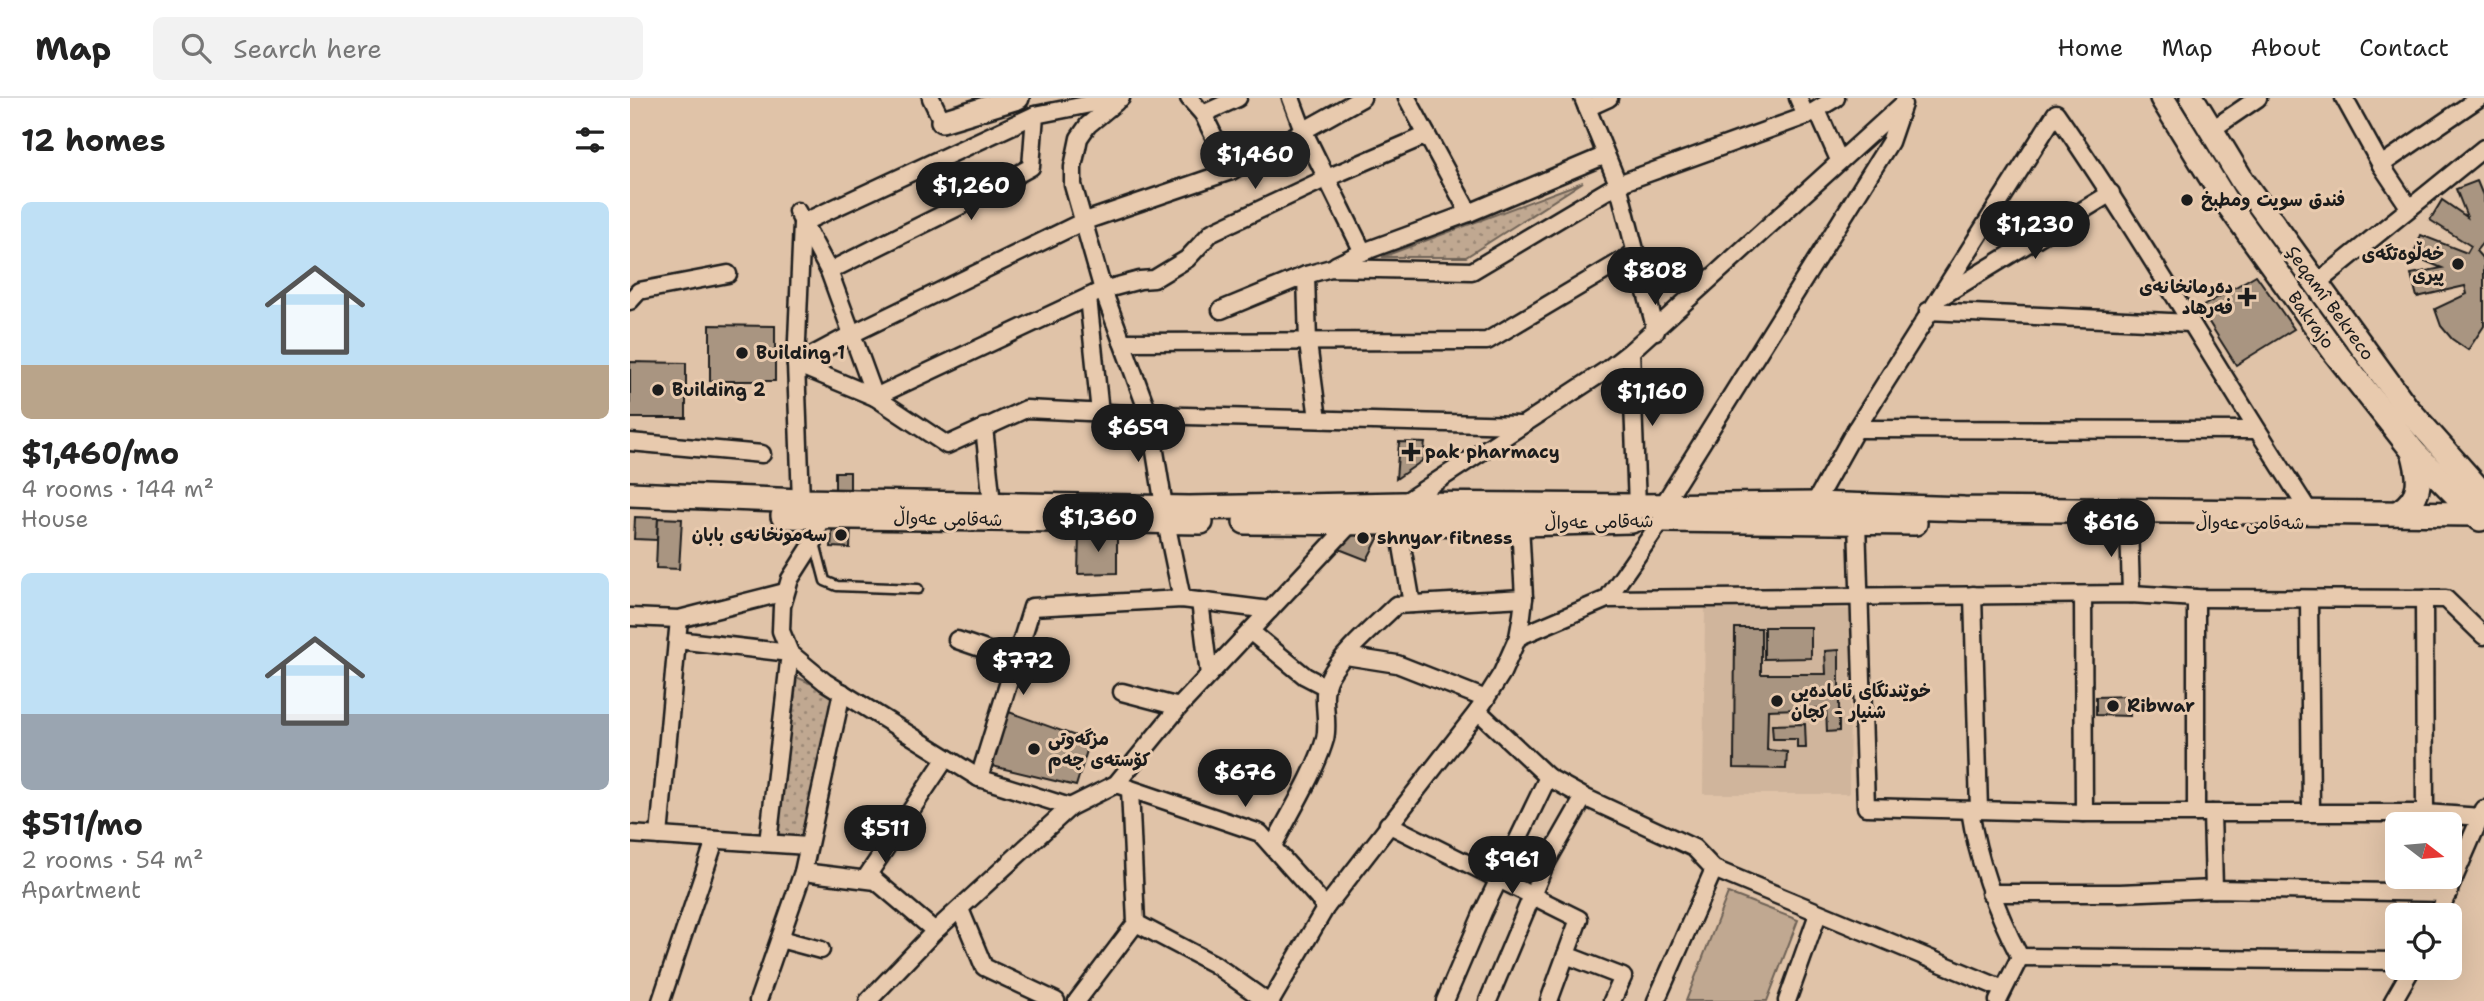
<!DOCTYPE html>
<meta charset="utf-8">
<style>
:root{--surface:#fff;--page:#f2f2f2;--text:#222;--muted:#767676;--line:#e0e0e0;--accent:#1c1c1c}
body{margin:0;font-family:"Shantell Sans","Playpen Sans Arabic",sans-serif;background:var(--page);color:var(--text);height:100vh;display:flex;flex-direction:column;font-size:26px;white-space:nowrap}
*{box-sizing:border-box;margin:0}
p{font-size:23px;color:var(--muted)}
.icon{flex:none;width:38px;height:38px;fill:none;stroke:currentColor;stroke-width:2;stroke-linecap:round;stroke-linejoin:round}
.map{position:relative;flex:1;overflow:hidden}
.drawer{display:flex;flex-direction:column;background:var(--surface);width:630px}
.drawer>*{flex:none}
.needle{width:46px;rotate:106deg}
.controls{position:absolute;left:1755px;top:714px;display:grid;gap:14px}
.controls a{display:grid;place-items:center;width:77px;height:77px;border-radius:10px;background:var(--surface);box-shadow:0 7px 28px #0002;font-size:35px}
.price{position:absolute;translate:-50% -60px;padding:0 16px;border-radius:24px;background:var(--accent);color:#fff;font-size:23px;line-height:46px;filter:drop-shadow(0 2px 4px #0008)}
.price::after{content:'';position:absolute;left:50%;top:42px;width:21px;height:16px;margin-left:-10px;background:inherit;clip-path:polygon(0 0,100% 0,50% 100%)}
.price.active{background:#222;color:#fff}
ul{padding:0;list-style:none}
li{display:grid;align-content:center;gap:14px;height:371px;padding:0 21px}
li span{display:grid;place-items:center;height:217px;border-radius:10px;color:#555}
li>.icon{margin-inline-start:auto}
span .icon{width:126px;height:126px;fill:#fffc;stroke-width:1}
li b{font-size:30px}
h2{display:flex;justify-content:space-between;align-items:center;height:84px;padding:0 21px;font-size:30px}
header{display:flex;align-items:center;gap:42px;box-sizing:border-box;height:98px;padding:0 35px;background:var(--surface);border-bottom:2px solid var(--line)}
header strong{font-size:33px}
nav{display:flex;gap:38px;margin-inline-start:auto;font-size:24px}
.search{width:490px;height:63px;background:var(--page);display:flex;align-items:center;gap:18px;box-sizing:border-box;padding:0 24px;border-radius:10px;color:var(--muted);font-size:26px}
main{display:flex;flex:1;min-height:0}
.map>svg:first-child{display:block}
</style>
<header>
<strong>Map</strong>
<div class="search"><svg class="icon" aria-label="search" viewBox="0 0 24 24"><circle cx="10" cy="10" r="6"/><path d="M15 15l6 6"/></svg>Search here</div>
<nav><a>Home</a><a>Map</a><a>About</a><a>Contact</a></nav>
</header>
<main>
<section class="drawer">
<h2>12 homes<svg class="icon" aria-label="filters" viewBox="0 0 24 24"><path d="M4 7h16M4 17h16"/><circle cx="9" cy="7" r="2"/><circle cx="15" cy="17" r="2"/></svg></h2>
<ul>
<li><span style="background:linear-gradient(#bfe0f5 75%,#b9a48a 0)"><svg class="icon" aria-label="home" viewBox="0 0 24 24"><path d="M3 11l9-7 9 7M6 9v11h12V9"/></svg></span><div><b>$1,460/mo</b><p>4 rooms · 144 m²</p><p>House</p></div></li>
<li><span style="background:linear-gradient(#bfe0f5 65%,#9aa5b1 0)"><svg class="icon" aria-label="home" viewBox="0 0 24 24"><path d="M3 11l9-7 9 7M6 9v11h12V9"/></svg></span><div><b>$511/mo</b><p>2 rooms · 54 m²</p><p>Apartment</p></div></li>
</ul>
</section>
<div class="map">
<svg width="1854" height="903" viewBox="0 0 1854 903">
<defs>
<pattern id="green-dots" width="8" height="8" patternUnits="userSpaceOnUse" patternTransform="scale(1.75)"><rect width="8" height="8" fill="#c0a891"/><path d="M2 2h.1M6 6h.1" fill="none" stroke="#9b8876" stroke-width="1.8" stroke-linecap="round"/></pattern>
</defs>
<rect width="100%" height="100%" fill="#e0c3a8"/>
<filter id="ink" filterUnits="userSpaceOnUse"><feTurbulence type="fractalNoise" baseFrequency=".0143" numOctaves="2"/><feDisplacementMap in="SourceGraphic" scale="14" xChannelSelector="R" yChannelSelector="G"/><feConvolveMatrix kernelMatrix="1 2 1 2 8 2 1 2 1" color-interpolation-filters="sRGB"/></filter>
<g filter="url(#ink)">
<!-- built -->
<path fill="#d0b59c" d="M 1075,509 L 1221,511 L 1219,696 L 1073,696 Z"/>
<!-- green -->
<g fill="url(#green-dots)" stroke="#6e6256" stroke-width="2">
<path d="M 953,84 L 836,159 L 752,159 Z"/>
<path d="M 162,577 L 207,597 L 174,742 L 145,741 Z"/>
</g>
<!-- pitch -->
<path fill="#c0a891" stroke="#6e6256" stroke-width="2" d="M 1098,795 L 1168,822 L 1137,903 L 1056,903 Z"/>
<!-- building -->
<g fill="#a99581" stroke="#1c1c1c" stroke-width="2">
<path d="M 1847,83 L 1854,100 L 1854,143 L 1846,153 L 1854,162 L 1854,228 L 1838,252 L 1822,241 L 1811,228 L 1805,211 L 1837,196 L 1835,188 L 1787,199 L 1781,176 L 1812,170 L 1783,158 L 1791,137 L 1837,155 L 1841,148 L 1800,122 L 1812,102 L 1837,119 L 1826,91 Z"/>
<path d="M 1626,177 L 1664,231 L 1606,267 L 1570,210 Z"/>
<path d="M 80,227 L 145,228 L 145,283 L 80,283 Z"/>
<path d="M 0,264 L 56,265 L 56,320 L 0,320 Z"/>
<path d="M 769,344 L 795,345 L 792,363 L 766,381 Z"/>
<rect x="205" y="374" width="15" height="21"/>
<path d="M 5,419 L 28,420 L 27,442 L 4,441 Z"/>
<path d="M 28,420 L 52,421 L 49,471 L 26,470 Z"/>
<path d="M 203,424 L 221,425 L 220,450 L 201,449 Z"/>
<path d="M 754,429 L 737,462 L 709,451 L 727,430 Z"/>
<path d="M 487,435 L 487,475 L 448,476 L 449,436 Z"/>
<path d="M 1134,529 L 1181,529 L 1181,560 L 1134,561 Z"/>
<path d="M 1105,530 L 1131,530 L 1131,576 L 1196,576 L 1195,553 L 1209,552 L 1209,633 L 1197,634 L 1196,610 L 1138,612 L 1137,652 L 1157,654 L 1156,671 L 1104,670 Z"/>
<path d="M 1499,598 L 1500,618 L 1466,617 L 1466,599 Z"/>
<path d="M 376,613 L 460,643 L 446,688 L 362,668 Z"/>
<path d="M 1175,626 L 1176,650 L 1167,650 L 1167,641 L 1143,641 L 1142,627 Z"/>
</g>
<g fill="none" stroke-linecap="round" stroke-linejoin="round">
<!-- service casing -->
<g stroke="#1c1c1c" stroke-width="13">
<path id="service" d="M 185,445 L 195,483 L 207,488 L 288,491"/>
</g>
<!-- minor casing -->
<g stroke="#1c1c1c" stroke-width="21">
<g id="minor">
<path d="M 301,0 L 312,23"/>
<path d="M 559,0 L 573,16 L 601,73"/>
<path d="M 661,0 L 673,32 L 733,154"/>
<path d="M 777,0 L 839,115"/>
<path d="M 953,0 L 988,86 L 1026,233"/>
<path d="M 1168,0 L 1176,18"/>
<path d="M 1714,0 L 1751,67 L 1779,109"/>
<path d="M 486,4 L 458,27 L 449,40 L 443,69 L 443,87 L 473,192 L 519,317 L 534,408"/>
<path d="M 957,10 L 979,0"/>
<path d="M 1187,12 L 1209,62"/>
<path d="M 573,16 L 608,0"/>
<path d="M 1581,32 L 1628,0"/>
<path d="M 1751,67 L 1849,0"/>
<path d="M 167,113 L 199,173 L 245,299 L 317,347 L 396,311 L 519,317 L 890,327"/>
<path d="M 706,167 L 733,154 L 839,115 L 976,57"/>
<path d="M 199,173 L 334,106 L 401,69 L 405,17"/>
<path d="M 676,177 L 678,245 L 688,321"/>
<path d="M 1686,186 L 1854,50"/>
<path d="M 1314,197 L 1481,95"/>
<path d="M 458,199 L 470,315"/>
<path d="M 0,203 L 9,193 L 98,176"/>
<path d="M 591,212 L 676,177 L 701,170 L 842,173 L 988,86 L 1176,18 L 1206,0"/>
<path d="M 1298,213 L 1561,225"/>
<path d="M 492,244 L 857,243 L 1005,155"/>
<path d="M 1001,253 L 1007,408"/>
<path d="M 166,266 L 245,299 L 473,192 L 510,182 L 524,181 L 557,161 L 582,134 L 697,80 L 797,37"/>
<path d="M 166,266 L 222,236 L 452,124 L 601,73 L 732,0"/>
<path d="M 354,329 L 362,406"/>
<path d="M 1226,331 L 1626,332"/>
<path d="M 0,344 L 132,356"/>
<path d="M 171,403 L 166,266 L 172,125 L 405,17 L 491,0"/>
<path d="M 772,406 L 978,271 L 1001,253 L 1273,6"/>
<path d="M 1184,406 L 1226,331 L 1426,15 C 1516,145 1593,281 1679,413"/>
<path d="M 1033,407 L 1260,44 L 1272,9"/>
<path d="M 189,420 L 185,442 L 160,481 L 152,508 L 151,533 L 160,555 L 195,584 L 349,680 L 440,709"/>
<path d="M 536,424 L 552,501"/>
<path d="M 1227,424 L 1236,709 L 1454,715 L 1795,715 L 1851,719"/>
<path d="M 768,425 L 782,506"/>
<path d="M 1499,426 L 1501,496"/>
<path d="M 1343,497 L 1349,712"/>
<path d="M 1453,497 L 1454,715"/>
<path d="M 1566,500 L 1566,715"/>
<path d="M 977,501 L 1032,422"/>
<path d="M 1679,501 L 1681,714"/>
<path d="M 1794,501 L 1795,715"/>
<path d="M 570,503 L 579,577"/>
<path d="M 0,519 L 49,521 L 155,494"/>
<path d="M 620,533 L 675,578 L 696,589"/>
<path d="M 888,539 L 977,501 L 1501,496 L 1566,500 L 1816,501 L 1854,538"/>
<path d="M 47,542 L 160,555 L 138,745"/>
<path d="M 327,542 L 385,562"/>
<path d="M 716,558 L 767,566 L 856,601"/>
<path d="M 492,594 L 549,609"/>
<path d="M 848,613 L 918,679 L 954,699 L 1064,750 L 1084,771 L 1373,891"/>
<path d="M 349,680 L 402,509 L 552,501 L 640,512"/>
<path d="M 486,686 L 630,735 L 696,809"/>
<path d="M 1340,712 C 1348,765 1365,811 1390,859"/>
<path d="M 1582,715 L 1584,791"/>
<path d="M 758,726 L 949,821 L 919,903"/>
<path d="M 0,736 L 178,748"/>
<path d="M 29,738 L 49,521"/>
<path d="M 643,748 C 659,717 686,673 695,641 C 700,621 689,597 700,578 C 712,555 747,526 766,507 L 894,500"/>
<path d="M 173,774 L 246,783 L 305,833"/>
<path d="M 235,781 L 316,660"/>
<path d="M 1360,795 L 1490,795 L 1584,791 L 1819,795"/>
<path d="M 330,811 L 354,869 L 426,903"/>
<path d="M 1808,817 L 1854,711"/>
<path d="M 506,825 L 584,866 L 636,903"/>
<path d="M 150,841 L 191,852"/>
<path d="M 936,857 L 993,879 L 982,903"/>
<path d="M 1390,859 L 1768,863"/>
<path d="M 31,903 L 85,742"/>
<path d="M 128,903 L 173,774 L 212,594"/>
<path d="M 238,903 L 305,833 L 440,709 L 486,686 L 549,609 L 726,420"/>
<path d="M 447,903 L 506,825 L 500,691"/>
<path d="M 641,903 L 696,809 L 848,613 L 872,575 L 888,539 L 892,517 L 894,500 L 890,426"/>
<path d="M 815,903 L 853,814 L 918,679"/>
<path d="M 858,903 L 914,769 L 954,699"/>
<path d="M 1026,903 L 1084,771"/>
<path d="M 1157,903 L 1188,816"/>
<path d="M 1368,903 L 1390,859"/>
<path d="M 1763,903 L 1782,870"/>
</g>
</g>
<!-- tertiary casing -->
<g stroke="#1c1c1c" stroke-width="26">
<path id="tertiary" d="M 312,23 L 388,0"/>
</g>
<!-- secondary casing -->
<g stroke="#1c1c1c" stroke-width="28">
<g id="secondary">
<path d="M 1532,0 L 1595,102 L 1704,253 L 1783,353 L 1850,421"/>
<path d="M 1562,0 L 1613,84 L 1776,309 L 1854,397"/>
<path d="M 0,396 L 171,403 L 559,410 L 772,406 L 1007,408 L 1184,406 L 1334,411 L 1844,416 L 1854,406"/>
<path d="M 1769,414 C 1794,398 1790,378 1783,353"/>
<path d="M 153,418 L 571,424"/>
<path d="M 1035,422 L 1285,425"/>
<path d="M 615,424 L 890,426 L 1001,423"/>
</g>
</g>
<!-- service -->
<use href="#service" stroke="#e8caae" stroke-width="8"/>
<!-- minor -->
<use href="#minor" stroke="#e8caae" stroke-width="16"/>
<!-- tertiary -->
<use href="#tertiary" stroke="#e8caae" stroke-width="21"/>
<!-- secondary -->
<use href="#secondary" stroke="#e8caae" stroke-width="23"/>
</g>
</g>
<!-- markers -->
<g fill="#1c1c1c" stroke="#e8caae" stroke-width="2.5">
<circle cx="1557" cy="102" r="7"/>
<circle cx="1828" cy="166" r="7"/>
<path d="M1613.5 188.5h7v7h7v7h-7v7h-7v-7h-7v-7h7z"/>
<circle cx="112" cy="255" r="7"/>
<circle cx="28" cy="292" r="7"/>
<path d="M777.5 343.5h7v7h7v7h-7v7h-7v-7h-7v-7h7z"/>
<circle cx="211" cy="437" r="7"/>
<circle cx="733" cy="440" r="7"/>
<circle cx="1147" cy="603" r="7"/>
<circle cx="1483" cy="608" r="7"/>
<circle cx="404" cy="651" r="7"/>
</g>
<g text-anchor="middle" stroke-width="6" stroke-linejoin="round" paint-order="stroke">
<!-- poi labels -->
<g font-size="18" font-weight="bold" fill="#1c1c1c" stroke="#e8caae" text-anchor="start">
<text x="1571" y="108">فندق سويت ومطبخ</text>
<text x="1814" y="162" text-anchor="end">خەڵوەتگەی<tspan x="1814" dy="21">پیری</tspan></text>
<text x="1603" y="195" text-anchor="end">دەرمانخانەی<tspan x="1603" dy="21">فەرھاد</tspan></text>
<text x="126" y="261">Building 1</text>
<text x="42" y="298">Building 2</text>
<text x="795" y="360">pak pharmacy</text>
<text x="197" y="443" text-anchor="end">سەمونخانەی بابان</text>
<text x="747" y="446">shnyar fitness</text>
<text x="1161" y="599">خوێندنگای ئامادەیی<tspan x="1161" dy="21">شنیار - کچان</tspan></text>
<text x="1497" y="614">Ribwar</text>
<text x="418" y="647">مزگه‌وتی<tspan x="418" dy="21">کۆستەی چەم</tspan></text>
</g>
<!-- street labels -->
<g font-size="18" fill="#1c1c1c" stroke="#e8caae">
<text transform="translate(1700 205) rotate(54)" y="6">Şeqamî Bekreco</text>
<text transform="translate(1681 222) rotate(54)" y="6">Bakrajo</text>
<text transform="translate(318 421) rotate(1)" y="6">شەقامی عەواڵ</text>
<text transform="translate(969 424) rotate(-1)" y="6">شەقامی عەواڵ</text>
<text x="1620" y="431">شەقامی عەواڵ</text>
</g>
</g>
</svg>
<div class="controls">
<a><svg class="needle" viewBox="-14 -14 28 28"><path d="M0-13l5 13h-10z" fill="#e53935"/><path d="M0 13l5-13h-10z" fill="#767676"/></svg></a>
<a><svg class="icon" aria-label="locate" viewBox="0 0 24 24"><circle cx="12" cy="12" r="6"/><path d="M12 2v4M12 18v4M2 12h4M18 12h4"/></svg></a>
</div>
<b class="price active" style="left:625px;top:93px">$1,460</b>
<b class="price" style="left:341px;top:124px">$1,260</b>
<b class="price" style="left:1405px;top:163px">$1,230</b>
<b class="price" style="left:1025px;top:209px">$808</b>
<b class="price" style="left:1022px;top:330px">$1,160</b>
<b class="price" style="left:508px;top:366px">$659</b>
<b class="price" style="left:468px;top:456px">$1,360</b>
<b class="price" style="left:1481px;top:461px">$616</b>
<b class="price" style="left:393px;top:599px">$772</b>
<b class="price" style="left:615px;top:711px">$676</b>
<b class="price" style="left:255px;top:767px">$511</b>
<b class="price" style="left:882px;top:798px">$961</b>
</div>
</main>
